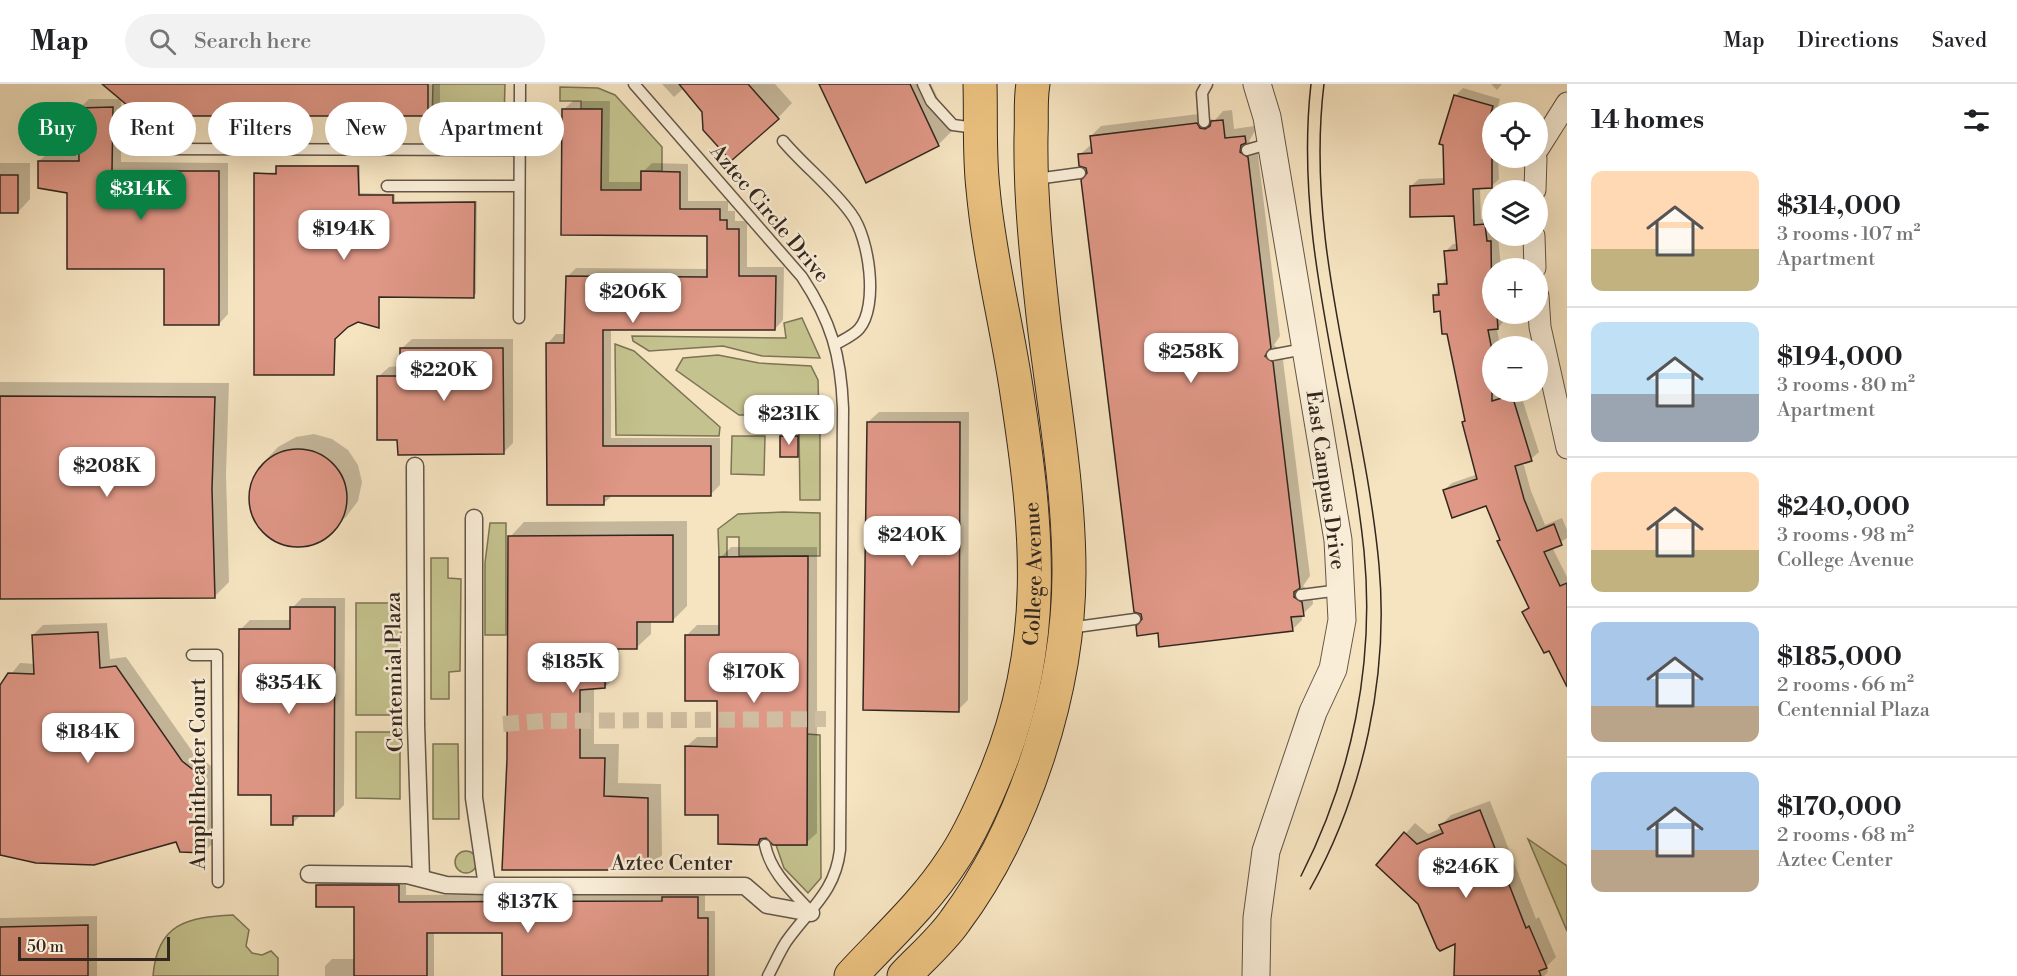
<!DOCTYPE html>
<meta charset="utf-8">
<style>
:root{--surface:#fff;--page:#f2f2f2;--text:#202124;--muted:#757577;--line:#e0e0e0;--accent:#0b8043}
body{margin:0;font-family:"Libre Bodoni",serif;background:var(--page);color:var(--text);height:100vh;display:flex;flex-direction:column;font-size:22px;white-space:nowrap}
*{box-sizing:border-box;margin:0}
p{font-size:20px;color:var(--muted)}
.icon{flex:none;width:33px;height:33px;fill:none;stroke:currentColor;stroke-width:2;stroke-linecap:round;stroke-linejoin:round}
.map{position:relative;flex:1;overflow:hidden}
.drawer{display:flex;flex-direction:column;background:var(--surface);width:450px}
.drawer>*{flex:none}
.hud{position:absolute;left:18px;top:18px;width:570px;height:54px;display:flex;gap:12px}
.buttons{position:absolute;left:1482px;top:18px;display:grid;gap:12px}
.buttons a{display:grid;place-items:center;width:66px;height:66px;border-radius:50%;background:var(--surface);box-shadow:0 6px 24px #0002;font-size:30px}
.scale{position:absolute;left:18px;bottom:15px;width:152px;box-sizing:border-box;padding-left:6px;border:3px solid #33271f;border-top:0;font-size:16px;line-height:21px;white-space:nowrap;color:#33271f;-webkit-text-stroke:4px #f9edd7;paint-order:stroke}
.price{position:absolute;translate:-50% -51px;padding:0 14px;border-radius:12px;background:#fff;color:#222;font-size:20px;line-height:39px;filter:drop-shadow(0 2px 3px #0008)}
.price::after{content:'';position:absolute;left:50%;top:36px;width:18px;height:14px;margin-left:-9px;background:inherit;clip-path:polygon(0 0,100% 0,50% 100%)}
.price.current{background:var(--accent);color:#fff}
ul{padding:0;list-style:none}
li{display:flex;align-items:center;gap:18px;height:150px;padding:0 24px}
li+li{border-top:2px solid var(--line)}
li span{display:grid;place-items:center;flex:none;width:168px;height:120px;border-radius:12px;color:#555}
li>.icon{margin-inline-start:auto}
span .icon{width:72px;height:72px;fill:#fffc;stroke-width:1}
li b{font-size:26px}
h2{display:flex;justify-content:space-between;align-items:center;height:72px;padding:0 24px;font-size:26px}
.pill{padding:0 21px;border-radius:27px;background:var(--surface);box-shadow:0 6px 24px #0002;font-size:21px;line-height:54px}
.pill.current{background:var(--accent);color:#fff}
header{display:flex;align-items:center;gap:36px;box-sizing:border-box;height:84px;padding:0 30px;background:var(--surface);border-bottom:2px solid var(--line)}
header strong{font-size:28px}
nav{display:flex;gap:33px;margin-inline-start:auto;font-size:21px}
.search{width:420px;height:54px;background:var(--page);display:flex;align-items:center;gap:15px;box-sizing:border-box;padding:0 21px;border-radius:33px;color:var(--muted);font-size:22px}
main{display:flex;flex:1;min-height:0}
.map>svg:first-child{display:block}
</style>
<header>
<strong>Map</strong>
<div class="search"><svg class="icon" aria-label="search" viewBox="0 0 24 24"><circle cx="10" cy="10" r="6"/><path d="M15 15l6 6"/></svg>Search here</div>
<nav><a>Map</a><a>Directions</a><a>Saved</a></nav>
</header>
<main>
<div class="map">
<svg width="1567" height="892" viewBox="0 0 1567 892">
<rect width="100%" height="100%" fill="#f6e4c1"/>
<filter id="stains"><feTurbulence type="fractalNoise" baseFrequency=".00333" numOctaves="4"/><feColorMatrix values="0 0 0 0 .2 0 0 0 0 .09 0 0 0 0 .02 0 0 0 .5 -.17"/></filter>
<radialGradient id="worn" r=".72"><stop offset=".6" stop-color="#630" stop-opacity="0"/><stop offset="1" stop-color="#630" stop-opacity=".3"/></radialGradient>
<!-- green -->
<g fill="#c4c28e" stroke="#7c7456" stroke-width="1.5">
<path d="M 433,0 L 505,0 L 504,36 L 496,44 L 427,51 L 428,41 L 432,39 Z"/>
<path d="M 560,3 L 598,4 L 615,11 L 662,63 L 662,87 L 641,88 L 641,106 L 601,115 L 601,26 L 581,25 L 581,17 L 560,17 Z"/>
<path d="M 36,24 L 75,24 L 75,71 L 38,71 Z"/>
<path d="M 802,234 L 820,274 L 762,272 L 723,262 L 649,267 L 633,257 L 632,252 L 786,254 L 784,239 Z"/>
<path d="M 615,260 L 634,267 L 720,343 L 719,352 L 616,351 Z"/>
<path d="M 718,271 L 759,279 L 811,282 L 818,296 L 819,331 L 739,331 L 676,286 L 683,274 Z"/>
<path d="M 799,342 L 820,342 L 820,416 L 800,416 Z"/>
<path d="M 732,352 L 765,352 L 764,391 L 731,390 Z"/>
<path d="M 783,428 L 820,429 L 820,472 L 739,472 L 739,453 L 727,453 L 727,473 L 719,473 L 718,445 L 738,430 Z"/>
<path d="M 490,439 L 506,439 L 506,551 L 485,551 L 485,479 Z"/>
<path d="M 431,474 L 448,474 L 448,494 L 461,495 L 460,587 L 449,588 L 449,615 L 431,615 Z"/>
<rect x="356" y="519" width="45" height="112"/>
<path d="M 356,648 L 400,648 L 400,715 L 356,714 Z"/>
<path d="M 807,650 L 820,651 L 821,794 L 808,809 L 784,784 L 776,761 L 807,761 Z"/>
<path d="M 433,660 L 458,660 L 459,735 L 433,735 Z"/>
<path d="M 1528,755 L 1567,782 L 1567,847 Z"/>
<circle cx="466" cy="778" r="11"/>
<path d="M 233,831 L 249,846 L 246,862 L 252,869 L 262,871 L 271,867 L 278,874 L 278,892 L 153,892 C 157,839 188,833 233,831 Z"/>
</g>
<!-- shadow -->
<g fill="#0003">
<path d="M 105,0 L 440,0 L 440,18 L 427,31 Z"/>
<path d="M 662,0 L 775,0 L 792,19 L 778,34 L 684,4 L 674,13 Z"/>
<path d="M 821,0 L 931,0 L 953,46 L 939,60 L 866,97 Z"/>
<path d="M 1491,0 L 1502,0 L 1497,6 Z"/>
<path d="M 1463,4 L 1500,15 L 1496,28 L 1492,28 L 1492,74 L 1498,74 L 1499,95 L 1491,103 L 1480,103 L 1481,135 L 1492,134 L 1492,152 L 1498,152 L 1501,184 L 1492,184 L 1492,230 L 1505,230 L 1505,236 L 1497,245 L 1500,262 L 1492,262 L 1492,308 L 1520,308 L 1539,368 L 1531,375 L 1523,378 L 1531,407 L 1545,441 L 1562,434 L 1567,446 L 1567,454 L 1552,463 L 1567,493 L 1567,599 L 1550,565 L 1524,528 L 1529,522 L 1487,420 L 1444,406 L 1452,399 L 1478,390 L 1464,338 L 1466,335 L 1441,225 L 1434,212 L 1447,193 L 1445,168 L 1453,160 L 1458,160 L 1456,131 L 1411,102 L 1419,95 L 1445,94 L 1455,12 Z"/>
<path d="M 89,15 L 121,15 L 121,78 L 228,79 L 228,230 L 219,240 L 166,184 L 68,107 L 39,77 L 49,68 L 80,68 L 80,24 Z"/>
<path d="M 573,17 L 610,17 L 609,98 L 642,98 L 643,88 L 652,79 L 688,80 L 688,117 L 728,117 L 728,127 L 735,127 L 735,137 L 747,137 L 747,183 L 784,183 L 783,236 L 775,245 L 611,244 L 611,354 L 720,354 L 720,401 L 711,410 L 613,411 L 603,420 L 548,259 L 556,250 L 566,250 L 567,193 L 576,184 L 708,185 L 709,151 L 563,150 L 564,25 Z"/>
<path d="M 1232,26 L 1234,45 L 1254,42 L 1255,47 L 1249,57 L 1257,63 L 1280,252 L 1274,261 L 1282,268 L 1310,492 L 1303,502 L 1312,508 L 1313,520 L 1302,531 L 1302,536 L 1292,546 L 1159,548 L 1144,535 L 1089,89 L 1079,71 L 1092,60 L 1091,52 L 1101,42 L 1207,29 L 1210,35 L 1215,36 L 1223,27 Z"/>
<path d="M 0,79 L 30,79 L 30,115 L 18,128 L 0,128 Z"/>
<path d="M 279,81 L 360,81 L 360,109 L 395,110 L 395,117 L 477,117 L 476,210 L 380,212 L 379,243 L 358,236 L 347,241 L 336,252 L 334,290 L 256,90 L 277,88 Z"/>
<path d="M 412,255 L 513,255 L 513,359 L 503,369 L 399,355 L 378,293 L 389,283 L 402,282 L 401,265 Z"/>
<path d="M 0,298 L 229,299 L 226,390 L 229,498 L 214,513 L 0,513 Z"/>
<path d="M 879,328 L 969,328 L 968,616 L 958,626 L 868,338 Z"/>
<path d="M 314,350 L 332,355 L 348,366 L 358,381 L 362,398 L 358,417 L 346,433 L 316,460 L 297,464 L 280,458 L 265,449 L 253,433 L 249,420 L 253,397 L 263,379 L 278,363 L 296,353 Z"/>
<path d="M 784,351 L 799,351 L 797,371 L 782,353 Z"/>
<path d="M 687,437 L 687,522 L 673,536 L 651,536 L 651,550 L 636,564 L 619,564 L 619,589 L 605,603 L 594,604 L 594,660 L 619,660 L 618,699 L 661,700 L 662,771 L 648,785 L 508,675 L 510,453 L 524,438 Z"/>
<path d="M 731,463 L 817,463 L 817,749 L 806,759 L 767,752 L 757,759 L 720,730 L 686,663 L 697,653 L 718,653 L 718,615 L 687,551 L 697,541 L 720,541 L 721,473 Z"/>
<path d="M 302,514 L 345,514 L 344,721 L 334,731 L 301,731 L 293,739 L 272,710 L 240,546 L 250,536 L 292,536 L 292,524 Z"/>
<path d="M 107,539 L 110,575 L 126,573 L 192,667 L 215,685 L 215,757 L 205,767 L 177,756 L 0,769 L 0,604 L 20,579 L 35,580 L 33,551 L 43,541 Z"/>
<path d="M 1490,717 L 1536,835 L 1539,833 L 1556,873 L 1546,883 L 1548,888 L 1544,892 L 1456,892 L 1457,858 L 1378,781 L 1415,739 L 1428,750 L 1442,744 L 1441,741 L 1451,731 Z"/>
<path d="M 325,794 L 406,794 L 406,811 L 667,810 L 705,806 L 705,827 L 715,827 L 715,892 L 504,892 L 504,847 L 434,847 L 434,892 L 325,892 L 325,882 L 332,875 L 355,875 L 355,821 L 317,801 Z"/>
<path d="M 97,832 L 97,892 L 0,892 L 0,834 Z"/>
</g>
<!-- building -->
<g fill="#df9786" stroke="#33271f" stroke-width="1.5">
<path d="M 102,0 L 428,0 L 428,32 L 140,32 Z"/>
<path d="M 679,0 L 748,0 L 779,35 L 731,77 L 703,46 L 702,28 Z"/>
<path d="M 819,0 L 910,0 L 939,62 L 866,99 Z"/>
<path d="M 1454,11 L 1493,22 L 1485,50 L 1492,52 L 1492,104 L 1473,105 L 1474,141 L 1485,140 L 1487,157 L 1491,157 L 1492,230 L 1497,230 L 1498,245 L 1488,246 L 1492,266 L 1492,317 L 1512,311 L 1532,377 L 1515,382 L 1524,415 L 1537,447 L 1554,440 L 1562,461 L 1544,468 L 1560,502 L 1567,499 L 1567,603 L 1549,567 L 1544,569 L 1522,528 L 1529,524 L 1497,457 L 1500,456 L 1486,422 L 1452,434 L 1443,406 L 1477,395 L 1462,338 L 1465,337 L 1447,250 L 1442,250 L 1440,227 L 1434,228 L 1433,211 L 1439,211 L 1438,200 L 1447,200 L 1444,167 L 1457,166 L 1454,132 L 1410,133 L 1410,102 L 1444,100 L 1443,61 L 1439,60 Z"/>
<path d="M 113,23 L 112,87 L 219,87 L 219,241 L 164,241 L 164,185 L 67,185 L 67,109 L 38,104 L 38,77 L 79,77 L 78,24 Z"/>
<path d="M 562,25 L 602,25 L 601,106 L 641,106 L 641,87 L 680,88 L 680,125 L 720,125 L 720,136 L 727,136 L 727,145 L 739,145 L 739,192 L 776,192 L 775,246 L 603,246 L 603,362 L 711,362 L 711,412 L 604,412 L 604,421 L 547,421 L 546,259 L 564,259 L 566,192 L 707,193 L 707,152 L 561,151 Z"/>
<path d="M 1223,36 L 1225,54 L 1245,52 L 1246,59 L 1241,61 L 1240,68 L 1248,73 L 1271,264 L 1265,272 L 1273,278 L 1300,504 L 1294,508 L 1294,513 L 1302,518 L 1304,532 L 1291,533 L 1293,547 L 1159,563 L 1158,549 L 1137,552 L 1136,542 L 1142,535 L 1141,530 L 1134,528 L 1081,96 L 1087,89 L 1086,84 L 1079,82 L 1078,70 L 1092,69 L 1090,52 L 1197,39 L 1200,44 L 1205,45 L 1210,42 L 1211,37 Z"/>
<path d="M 276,82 L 358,82 L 359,111 L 393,111 L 393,119 L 475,118 L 474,214 L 379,213 L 379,244 L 358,238 L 348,243 L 335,255 L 334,291 L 254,291 L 254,89 L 276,90 Z"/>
<rect x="0" y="91" width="18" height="38"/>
<path d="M 400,264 L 503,264 L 504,370 L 398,371 L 397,356 L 377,356 L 377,292 L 400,292 Z"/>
<path d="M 0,312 L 215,313 L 212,405 L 215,514 L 0,515 Z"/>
<path d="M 867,338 L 960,338 L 959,628 L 863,626 Z"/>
<rect x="780" y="352" width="18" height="21"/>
<circle cx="298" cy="414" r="49"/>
<path d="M 673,451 L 673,538 L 637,538 L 637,565 L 606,565 L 605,604 L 580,606 L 580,674 L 605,674 L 604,712 L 648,714 L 648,786 L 502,786 L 507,675 L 508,452 Z"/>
<path d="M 808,472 L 807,761 L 773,761 L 766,754 L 760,755 L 758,761 L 718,760 L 718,731 L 685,731 L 685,662 L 717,663 L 717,617 L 685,617 L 685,551 L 719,551 L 719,473 Z"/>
<path d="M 290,523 L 335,523 L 334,732 L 293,732 L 293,741 L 271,741 L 271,711 L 238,711 L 239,545 L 290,545 Z"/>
<path d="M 98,548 L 100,584 L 116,582 L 182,677 L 205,695 L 205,769 L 180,768 L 176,758 L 94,781 L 36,779 L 0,771 L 0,601 L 8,589 L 34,590 L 32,551 Z"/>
<path d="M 1480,726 L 1526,844 L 1529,842 L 1547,884 L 1539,887 L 1541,892 L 1454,892 L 1455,860 L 1440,867 L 1437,864 L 1418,820 L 1376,781 L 1404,748 L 1417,760 L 1443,749 L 1439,741 Z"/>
<path d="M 316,801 L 399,801 L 399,818 L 662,817 L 662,813 L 698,813 L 698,834 L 708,834 L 708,892 L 502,892 L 502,849 L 427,849 L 427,892 L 354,892 L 354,823 L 316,823 Z"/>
<path d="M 88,841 L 88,892 L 0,892 L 0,843 Z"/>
</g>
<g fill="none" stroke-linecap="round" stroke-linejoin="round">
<!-- pedestrian-tunnel -->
<path stroke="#cfbea1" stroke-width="16" stroke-dasharray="16 8" stroke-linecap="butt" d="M 503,640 L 543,637 L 826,635"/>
<!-- service casing -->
<g stroke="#645648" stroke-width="13">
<g id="service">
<path d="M 634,0 L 802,193 C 831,237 841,271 843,324 L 840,766 C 835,809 809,825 786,858 C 779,869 774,881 768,892"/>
<path d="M 923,0 L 931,17 L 953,41 L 976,44"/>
<path d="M 1204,38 L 1202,9 L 1207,0"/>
<path d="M 783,57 C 804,82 833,104 852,131 C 869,154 879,222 859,245 C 854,251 843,256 836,260"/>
<path d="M 145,65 L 518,66"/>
<path d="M 1247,66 L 1271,59"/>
<path d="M 1036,95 L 1080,89"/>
<path d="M 387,102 L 518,102"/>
<path d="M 519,234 L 520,0"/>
<path d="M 1272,271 L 1304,265"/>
<path d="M 1301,511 L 1340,506"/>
<path d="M 1069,544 L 1135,535"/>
<path d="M 192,571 L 217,571 L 218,798"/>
<path d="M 765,761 C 771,789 792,807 811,828"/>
</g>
</g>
<!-- pedestrian casing -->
<g stroke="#645648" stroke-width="19">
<g id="pedestrian">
<path d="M 415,382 L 416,641 L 421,793"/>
<path d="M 474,434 L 474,714 L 487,802"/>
<path d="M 309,790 L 407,791 L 446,801 L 487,802 L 745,802 L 767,821 L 811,829"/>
</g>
</g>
<!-- minor casing -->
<g stroke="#645648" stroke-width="23">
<g id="minor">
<path d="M 1538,65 L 1567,19"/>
<path d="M 1535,106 L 1536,74"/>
<path d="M 1534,152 L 1535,184"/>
<path d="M 1538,212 L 1540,243 L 1567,364"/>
</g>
</g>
<!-- tertiary casing -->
<g stroke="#645648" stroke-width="29">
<path id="tertiary" d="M 1256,892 L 1257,834 L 1266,767 L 1313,628 L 1333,585 L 1342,536 L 1338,456 L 1267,33 L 1257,0"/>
</g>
<!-- primary casing -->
<g stroke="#33271f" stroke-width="35">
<g id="primary">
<path id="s1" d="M 851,892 C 885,855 925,819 952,777 C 968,754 980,727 991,701 C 1051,565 1038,445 1016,303 C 1006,237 989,172 983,105 C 979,70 981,35 980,0"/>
<path d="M 904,892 C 921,874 941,857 955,837 C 1025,743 1069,605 1069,488 C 1069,405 1054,322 1044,240 C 1037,177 1030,115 1031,52 C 1032,35 1030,17 1033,0"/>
</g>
</g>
<!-- service -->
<use href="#service" stroke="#f9edd7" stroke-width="10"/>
<!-- pedestrian -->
<use href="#pedestrian" stroke="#f9edd7" stroke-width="16"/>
<!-- minor -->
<use href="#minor" stroke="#f9edd7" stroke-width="21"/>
<!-- tertiary -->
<use href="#tertiary" stroke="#f9edd7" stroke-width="27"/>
<!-- primary -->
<use href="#primary" stroke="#ebc280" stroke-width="33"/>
<!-- tram -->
<g stroke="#33271f" stroke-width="1.5">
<path d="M 1301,792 C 1352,692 1375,579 1364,467 C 1348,311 1293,158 1311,0"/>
<path d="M 1310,805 C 1364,709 1389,591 1379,481 C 1364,320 1304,163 1324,0"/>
</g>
</g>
<g text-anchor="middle" stroke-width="5" stroke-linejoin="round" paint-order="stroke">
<!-- street labels -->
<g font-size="21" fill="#33271f" stroke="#f9edd7">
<text transform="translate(770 129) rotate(50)" y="7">Aztec Circle Drive</text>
<text transform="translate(1326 396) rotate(82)" y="7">East Campus Drive</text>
<text dy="7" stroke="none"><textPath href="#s1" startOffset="456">College Avenue</textPath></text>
<text transform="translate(394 588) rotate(-91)" y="7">Centennial Plaza</text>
<text transform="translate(198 690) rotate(-90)" y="7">Amphitheater Court</text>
<text x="672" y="786">Aztec Center</text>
</g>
</g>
<rect width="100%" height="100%" filter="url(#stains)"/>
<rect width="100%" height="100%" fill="url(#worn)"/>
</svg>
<div class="buttons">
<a><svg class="icon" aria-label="locate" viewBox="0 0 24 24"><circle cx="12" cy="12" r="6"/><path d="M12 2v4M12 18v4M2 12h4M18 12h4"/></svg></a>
<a><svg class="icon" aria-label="layers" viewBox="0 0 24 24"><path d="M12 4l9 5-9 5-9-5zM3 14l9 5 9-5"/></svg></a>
<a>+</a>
<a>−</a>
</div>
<div class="scale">50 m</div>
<b class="price current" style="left:141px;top:137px">$314K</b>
<b class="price" style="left:344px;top:177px">$194K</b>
<b class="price" style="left:633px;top:240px">$206K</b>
<b class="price" style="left:1191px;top:300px">$258K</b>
<b class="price" style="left:444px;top:318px">$220K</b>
<b class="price" style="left:789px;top:362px">$231K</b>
<b class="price" style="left:107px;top:414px">$208K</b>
<b class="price" style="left:912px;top:483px">$240K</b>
<b class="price" style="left:573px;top:610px">$185K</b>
<b class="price" style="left:754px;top:620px">$170K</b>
<b class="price" style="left:289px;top:631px">$354K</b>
<b class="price" style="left:88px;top:680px">$184K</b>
<b class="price" style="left:1466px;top:815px">$246K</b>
<b class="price" style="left:528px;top:850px">$137K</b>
<div class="hud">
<a class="pill current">Buy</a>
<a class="pill">Rent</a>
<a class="pill">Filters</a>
<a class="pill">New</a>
<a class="pill">Apartment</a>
</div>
</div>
<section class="drawer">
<h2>14 homes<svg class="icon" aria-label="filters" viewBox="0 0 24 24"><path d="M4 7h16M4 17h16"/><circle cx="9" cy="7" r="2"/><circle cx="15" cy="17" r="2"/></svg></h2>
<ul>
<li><span style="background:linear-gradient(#ffd9b3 65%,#c2b280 0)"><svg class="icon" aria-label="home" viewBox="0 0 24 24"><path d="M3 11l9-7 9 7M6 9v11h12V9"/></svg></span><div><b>$314,000</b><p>3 rooms · 107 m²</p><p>Apartment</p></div></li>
<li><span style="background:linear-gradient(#bfe0f5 60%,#9aa5b1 0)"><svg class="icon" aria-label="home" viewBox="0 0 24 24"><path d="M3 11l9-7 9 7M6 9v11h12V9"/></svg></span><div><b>$194,000</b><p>3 rooms · 80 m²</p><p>Apartment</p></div></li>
<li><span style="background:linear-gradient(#ffd9b3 65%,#c2b280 0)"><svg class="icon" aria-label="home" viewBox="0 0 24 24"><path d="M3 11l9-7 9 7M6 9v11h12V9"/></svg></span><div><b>$240,000</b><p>3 rooms · 98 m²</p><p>College Avenue</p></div></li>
<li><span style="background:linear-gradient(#a9c7e8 70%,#b9a48a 0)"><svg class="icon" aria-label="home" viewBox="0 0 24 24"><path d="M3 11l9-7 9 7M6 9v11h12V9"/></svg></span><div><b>$185,000</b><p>2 rooms · 66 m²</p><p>Centennial Plaza</p></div></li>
<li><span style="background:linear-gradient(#a9c7e8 65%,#b9a48a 0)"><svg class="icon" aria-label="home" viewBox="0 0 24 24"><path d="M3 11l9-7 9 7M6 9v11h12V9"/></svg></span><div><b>$170,000</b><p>2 rooms · 68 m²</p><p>Aztec Center</p></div></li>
</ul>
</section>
</main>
